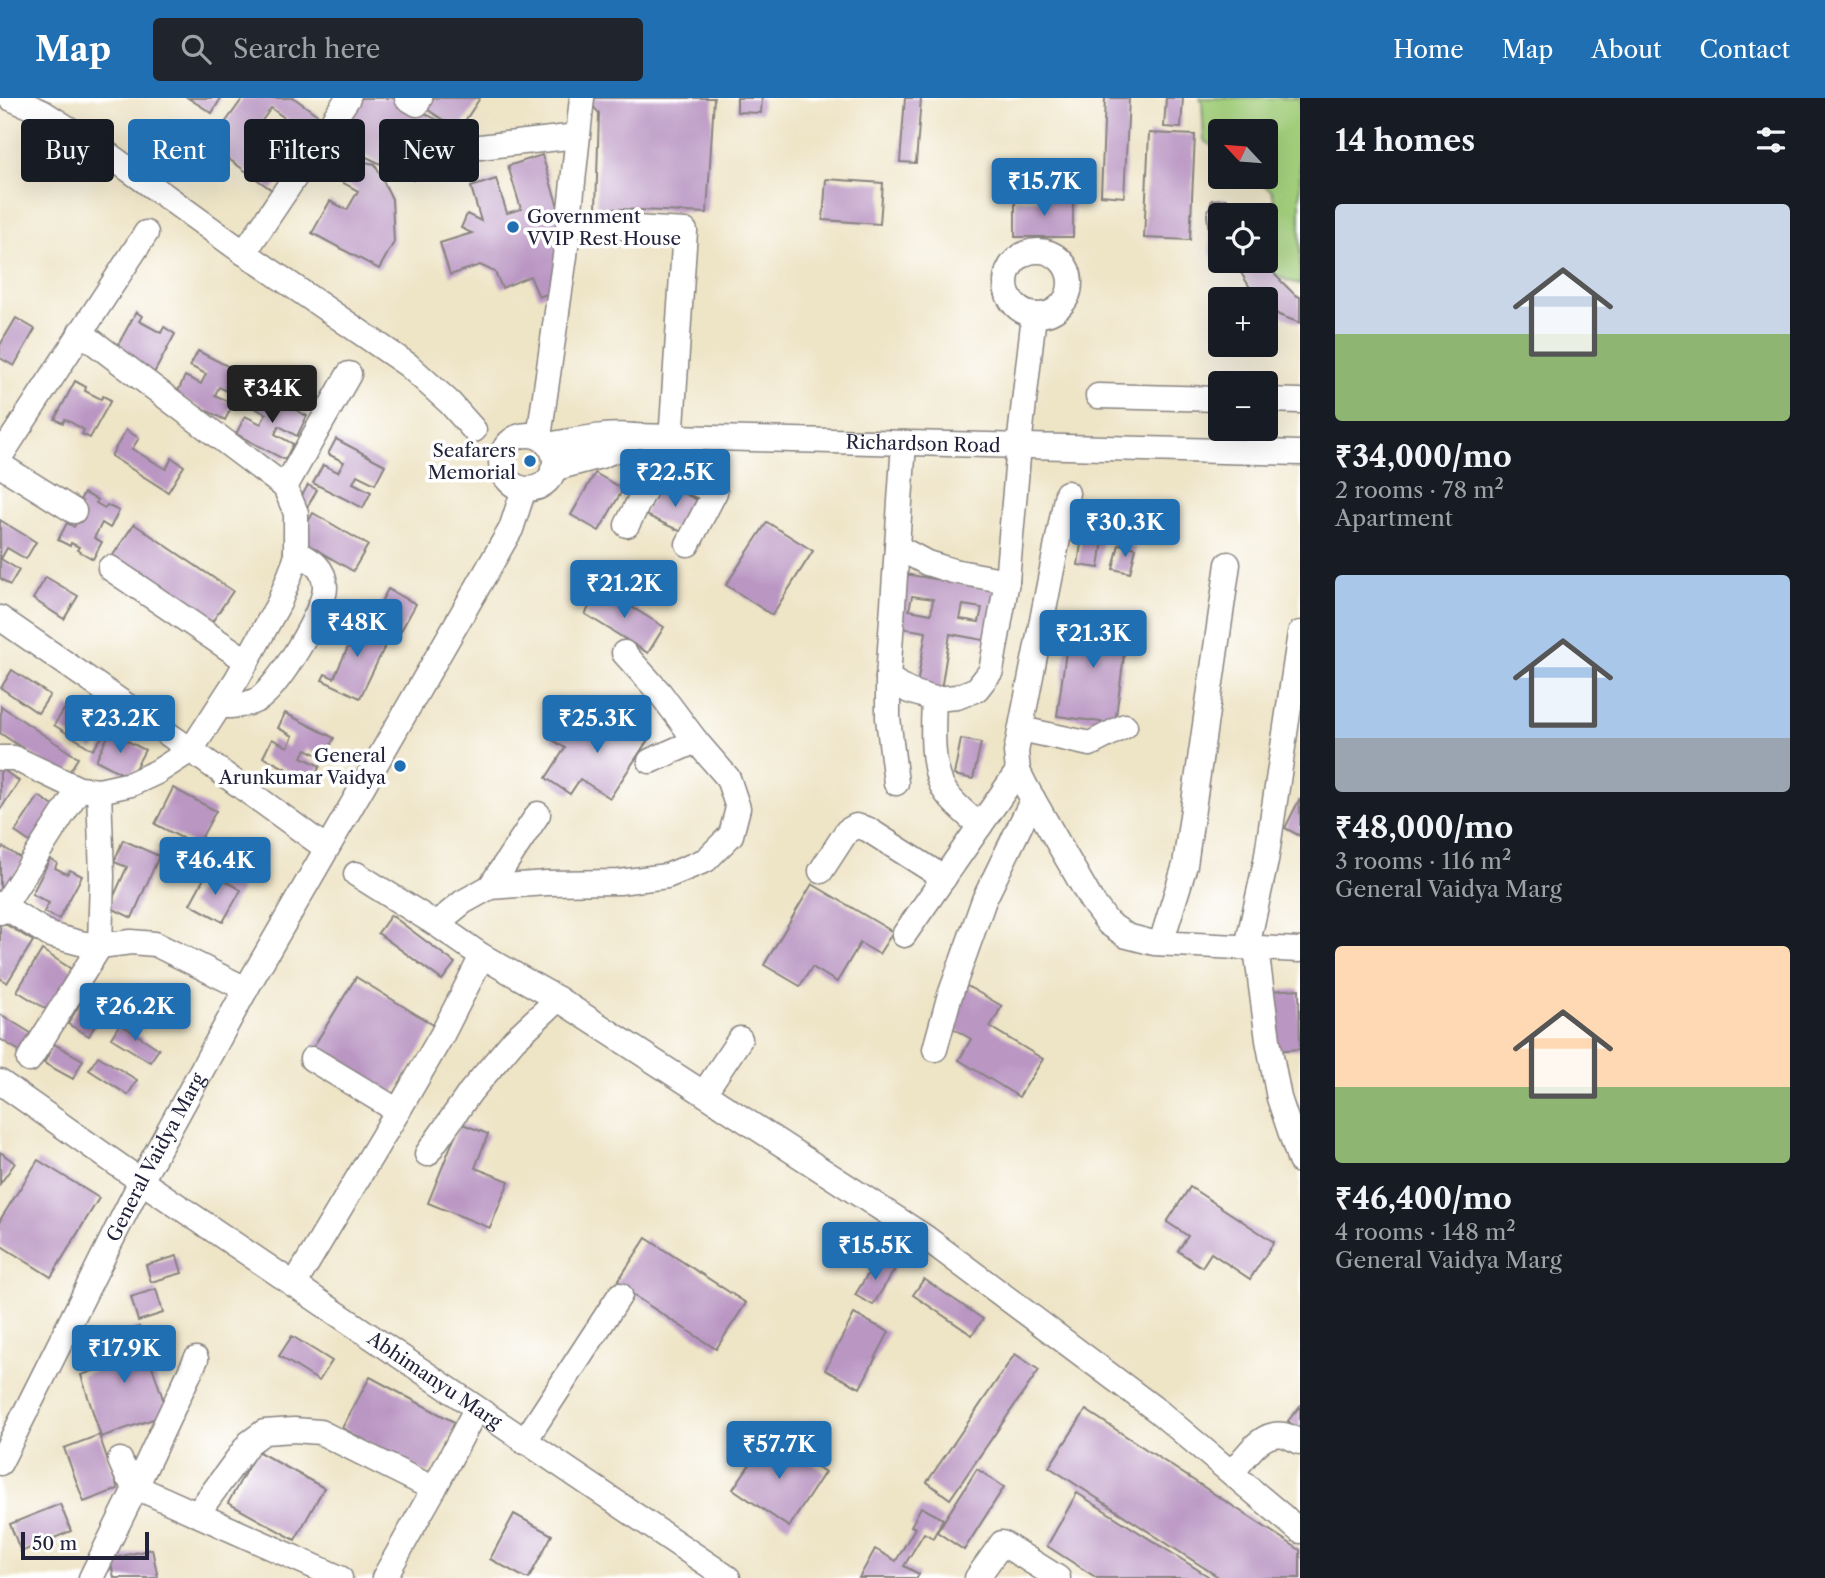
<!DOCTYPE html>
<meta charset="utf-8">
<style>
:root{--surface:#171b24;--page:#20242c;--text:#f1f3f6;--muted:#9ea1a6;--accent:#1f6fb2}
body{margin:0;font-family:"Libre Caslon Text",serif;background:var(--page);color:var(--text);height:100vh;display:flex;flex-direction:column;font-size:26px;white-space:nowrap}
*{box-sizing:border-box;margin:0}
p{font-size:23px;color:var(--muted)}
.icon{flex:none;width:38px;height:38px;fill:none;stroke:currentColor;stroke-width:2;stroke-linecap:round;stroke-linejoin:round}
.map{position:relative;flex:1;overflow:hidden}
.side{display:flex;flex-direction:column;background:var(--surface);width:525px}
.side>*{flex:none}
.banner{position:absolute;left:21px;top:21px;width:665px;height:63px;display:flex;gap:14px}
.needle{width:46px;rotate:296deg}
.controls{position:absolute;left:1208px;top:21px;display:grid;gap:14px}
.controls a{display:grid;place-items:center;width:70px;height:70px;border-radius:7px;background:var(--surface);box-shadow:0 7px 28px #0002;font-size:35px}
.scale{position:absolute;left:21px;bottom:18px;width:128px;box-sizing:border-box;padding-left:7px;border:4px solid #22223b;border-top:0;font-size:19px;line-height:24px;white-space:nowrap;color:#22223b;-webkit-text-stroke:5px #fff;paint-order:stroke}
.price{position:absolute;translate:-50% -60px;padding:0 16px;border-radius:7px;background:var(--accent);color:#fff;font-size:23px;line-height:46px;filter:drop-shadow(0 2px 4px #0008)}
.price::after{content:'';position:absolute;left:50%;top:42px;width:21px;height:16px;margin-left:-10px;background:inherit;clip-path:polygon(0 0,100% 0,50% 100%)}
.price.selected{background:#222;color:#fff}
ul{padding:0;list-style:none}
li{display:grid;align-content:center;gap:14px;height:371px;padding:0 35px}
li span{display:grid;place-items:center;height:217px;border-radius:7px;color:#555}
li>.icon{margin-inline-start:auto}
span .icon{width:126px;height:126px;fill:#fffc;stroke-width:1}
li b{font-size:30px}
h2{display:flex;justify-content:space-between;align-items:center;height:84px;padding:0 35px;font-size:30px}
.pill{padding:0 24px;border-radius:7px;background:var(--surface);box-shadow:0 7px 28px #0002;font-size:24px;line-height:63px}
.pill.selected{background:var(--accent);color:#fff}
header{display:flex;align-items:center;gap:42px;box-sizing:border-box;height:98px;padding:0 35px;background:var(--accent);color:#fff}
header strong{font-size:33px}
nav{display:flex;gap:38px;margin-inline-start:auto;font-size:24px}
.search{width:490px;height:63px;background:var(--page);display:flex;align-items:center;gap:18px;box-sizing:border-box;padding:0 24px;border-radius:7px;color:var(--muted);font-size:26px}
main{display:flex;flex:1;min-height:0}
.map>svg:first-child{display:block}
</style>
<header>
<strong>Map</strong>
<div class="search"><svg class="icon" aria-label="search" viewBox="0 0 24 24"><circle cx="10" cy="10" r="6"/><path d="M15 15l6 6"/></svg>Search here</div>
<nav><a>Home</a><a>Map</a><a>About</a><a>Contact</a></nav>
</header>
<main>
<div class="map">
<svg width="1300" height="1480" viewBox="0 0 1300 1480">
<rect width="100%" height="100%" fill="#fff"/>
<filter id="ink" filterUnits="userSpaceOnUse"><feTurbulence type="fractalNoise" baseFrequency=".0143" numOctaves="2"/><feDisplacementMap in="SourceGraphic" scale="14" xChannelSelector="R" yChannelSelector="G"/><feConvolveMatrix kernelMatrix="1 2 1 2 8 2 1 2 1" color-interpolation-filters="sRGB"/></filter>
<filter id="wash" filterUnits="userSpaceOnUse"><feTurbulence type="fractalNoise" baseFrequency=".00686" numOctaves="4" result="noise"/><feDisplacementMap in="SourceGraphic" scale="28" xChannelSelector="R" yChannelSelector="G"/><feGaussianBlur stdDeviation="1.57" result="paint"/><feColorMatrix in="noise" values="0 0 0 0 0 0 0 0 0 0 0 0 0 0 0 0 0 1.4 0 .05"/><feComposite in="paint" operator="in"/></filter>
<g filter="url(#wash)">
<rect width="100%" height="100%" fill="#eee4c6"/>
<!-- green -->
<path fill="#a3cf7c" stroke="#62785c" stroke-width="2" d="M 1200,0 L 1300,0 L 1300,186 L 1288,183 L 1273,175 L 1279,119 L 1272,93 L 1252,79 L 1265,79 L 1265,33 L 1220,33 L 1220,54 L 1204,42 L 1202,3 Z"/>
<g id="blocks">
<!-- building -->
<g fill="#ba96c3" fill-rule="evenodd">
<path d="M 188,0 L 221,0 L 212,15 Z"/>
<path d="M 243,0 L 294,0 L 319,18 L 306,36 L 271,10 L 247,44 L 286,72 L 272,92 L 209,47 Z"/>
<path d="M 355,0 L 393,0 L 442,24 L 413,82 L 334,43 Z"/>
<path d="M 428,0 L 480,0 L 459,32 L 422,8 Z"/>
<path d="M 589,0 L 714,0 L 707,115 L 596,110 L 599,15 L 591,6 Z"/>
<path d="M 737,0 L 762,0 L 761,15 L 737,14 Z"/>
<path d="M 905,0 L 921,0 L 916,65 L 900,64 Z"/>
<path d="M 1105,0 L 1129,0 L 1124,99 L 1101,97 Z"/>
<path d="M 1166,0 L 1183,0 L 1181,30 L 1164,29 Z"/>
<path d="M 1149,35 L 1195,37 L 1190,142 L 1144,140 Z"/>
<path d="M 542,57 L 564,128 L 557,192 L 539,199 L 530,178 L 502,190 L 495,174 L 480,167 L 450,177 L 440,145 L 472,135 L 461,130 L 467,116 L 481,123 L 471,89 L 496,81 L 507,115 L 521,111 L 508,68 Z"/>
<path d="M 354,62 L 375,66 L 392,101 L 394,144 L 379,171 L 312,135 L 330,103 L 347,112 L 358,93 L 342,84 Z"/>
<path d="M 826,81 L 883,85 L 880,126 L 823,122 Z"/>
<path d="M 1226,101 L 1232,114 L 1246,111 L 1252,105 L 1262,105 L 1265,113 L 1263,117 L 1220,117 L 1220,162 L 1214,164 L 1209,152 L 1210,144 L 1207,116 L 1212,102 Z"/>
<rect x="1015" y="102" width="58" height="37"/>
<path d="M 1265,158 L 1276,178 L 1295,197 L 1300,199 L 1300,225 L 1279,217 L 1265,206 L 1265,201 L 1261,201 L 1249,188 L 1234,163 L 1265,163 Z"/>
<path d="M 136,214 L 142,218 L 139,223 L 161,235 L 164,229 L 175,236 L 153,277 L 113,256 Z"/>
<path d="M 16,220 L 35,231 L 14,268 L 0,260 L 0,247 Z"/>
<path d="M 198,253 L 247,278 L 237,298 L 219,289 L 215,297 L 233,306 L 225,322 L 176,297 L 185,278 L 201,286 L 206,276 L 190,268 Z"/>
<path d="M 75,283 L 86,289 L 85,293 L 101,301 L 103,298 L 111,302 L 90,340 L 82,336 L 84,332 L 65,321 L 63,325 L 55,321 Z"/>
<path d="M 259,293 L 307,318 L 297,338 L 279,328 L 275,336 L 293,346 L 285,362 L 236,336 L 245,318 L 261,326 L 266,316 L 251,308 Z"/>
<path d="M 126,332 L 139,340 L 132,351 L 166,371 L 172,360 L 184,368 L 168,394 L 111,358 Z"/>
<path d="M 336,341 L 385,367 L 375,386 L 357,377 L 353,385 L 371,394 L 363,410 L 313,385 L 323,367 L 338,374 L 344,364 L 328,356 Z"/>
<path d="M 595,375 L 623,391 L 599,433 L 571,417 Z"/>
<path d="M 660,384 L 706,406 L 690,438 L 644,416 Z"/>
<path d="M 308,387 L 317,392 L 305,413 L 296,408 Z"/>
<path d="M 84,395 L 98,402 L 96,405 L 105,410 L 107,407 L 119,413 L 110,430 L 102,425 L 94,440 L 102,444 L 93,461 L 77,452 L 79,449 L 71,445 L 70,448 L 58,442 L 67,425 L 74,429 L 83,413 L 76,409 Z"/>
<path d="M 313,415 L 368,447 L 353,473 L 298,441 Z"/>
<path d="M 0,422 L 36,444 L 26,461 L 7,450 L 1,461 L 19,472 L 10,487 L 0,480 Z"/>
<path d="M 767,424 L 813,453 L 772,517 L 726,487 Z"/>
<path d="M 1084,424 L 1105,427 L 1099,470 L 1078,467 Z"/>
<path d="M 134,426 L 233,493 L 210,527 L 111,460 Z"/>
<path d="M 1119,446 L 1136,450 L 1130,475 L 1113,471 Z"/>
<path d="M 905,476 L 998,492 L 989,543 L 950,536 L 941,592 L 917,587 L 926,534 L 896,529 ZM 912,498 L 933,501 L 931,516 L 909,512 ZM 963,507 L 982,510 L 979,524 L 960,521 Z"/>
<path d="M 46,479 L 78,498 L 64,521 L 33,501 Z"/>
<path d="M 601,490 L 664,529 L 648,555 L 585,516 Z"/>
<path d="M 388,491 L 416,506 L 397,540 L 369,525 Z"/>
<path d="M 354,516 L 367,522 L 362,532 L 387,544 L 360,600 L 322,582 L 325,576 L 334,580 L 349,547 L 341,543 Z"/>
<path d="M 1071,518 L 1128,526 L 1115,626 L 1057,618 Z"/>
<path d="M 12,572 L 50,597 L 38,615 L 1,590 Z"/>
<path d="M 67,607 L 106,633 L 93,652 L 54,627 Z"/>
<path d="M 1,608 L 78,660 L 66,679 L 0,635 Z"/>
<path d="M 285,615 L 334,640 L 324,660 L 306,651 L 302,659 L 320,668 L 312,684 L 263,659 L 272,641 L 288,649 L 293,638 L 278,630 Z"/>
<path d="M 619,616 L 651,637 L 610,700 L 580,681 L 570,696 L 546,680 L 565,650 L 551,641 L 563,623 L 580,634 L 586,625 L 605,637 Z"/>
<path d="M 110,634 L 145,652 L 130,680 L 96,662 Z"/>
<path d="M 961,641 L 981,645 L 973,681 L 954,677 Z"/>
<path d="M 2,671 L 19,683 L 0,712 L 0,675 Z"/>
<path d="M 173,690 L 216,713 L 197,748 L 155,726 Z"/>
<path d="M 39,698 L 56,710 L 33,746 L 15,734 Z"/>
<path d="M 1300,700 L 1300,738 L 1285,730 Z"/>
<path d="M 123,742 L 159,758 L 132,820 L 109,809 L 127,769 L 114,764 Z"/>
<path d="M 3,749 L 24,762 L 0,798 L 0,753 Z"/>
<path d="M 50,761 L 57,765 L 55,770 L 67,776 L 70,772 L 82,778 L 59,821 L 44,814 L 49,805 L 32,796 Z"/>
<path d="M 208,773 L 241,792 L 223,824 L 190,806 Z"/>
<path d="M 812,786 L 893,834 L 879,856 L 860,845 L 837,884 L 812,869 L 800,888 L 764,867 Z"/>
<path d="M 391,817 L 455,865 L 442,882 L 378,835 Z"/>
<path d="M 0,823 L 33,843 L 7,885 L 0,880 Z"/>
<path d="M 42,852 L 76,874 L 51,914 L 17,893 Z"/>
<path d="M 356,879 L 435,928 L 390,1001 L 311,953 Z"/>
<path d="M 967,888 L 1002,908 L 990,929 L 1043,961 L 1019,999 L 959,962 L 971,941 L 946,926 Z"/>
<path d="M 1299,891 L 1300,951 L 1274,953 L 1270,893 Z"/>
<path d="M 87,893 L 108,904 L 89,938 L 68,926 Z"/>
<path d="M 0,916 L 34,937 L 23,955 L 0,941 Z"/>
<path d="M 120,926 L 159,951 L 150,964 L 111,940 Z"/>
<path d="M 54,946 L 83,962 L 73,981 L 44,965 Z"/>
<path d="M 98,958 L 137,982 L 128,997 L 89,972 Z"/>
<path d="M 460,1025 L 488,1036 L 475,1070 L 509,1083 L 490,1130 L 428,1105 Z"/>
<path d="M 0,1054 L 15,1065 L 0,1086 Z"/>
<path d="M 38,1062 L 99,1100 L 51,1179 L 0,1147 L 0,1122 Z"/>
<path d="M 1190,1089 L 1274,1144 L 1250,1181 L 1211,1155 L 1202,1169 L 1178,1153 L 1188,1138 L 1167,1124 Z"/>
<path d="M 646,1140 L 746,1205 L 716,1251 L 616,1186 Z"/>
<path d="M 177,1158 L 182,1175 L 151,1184 L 146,1167 Z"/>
<path d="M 877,1161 L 895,1171 L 873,1207 L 855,1197 Z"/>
<path d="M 924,1181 L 983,1221 L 972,1237 L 913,1197 Z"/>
<path d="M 156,1191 L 163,1215 L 138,1223 L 131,1199 Z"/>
<path d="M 854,1216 L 889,1234 L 860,1290 L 825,1272 Z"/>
<path d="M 139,1229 L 168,1316 L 101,1339 L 81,1277 L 107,1268 L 99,1243 Z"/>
<path d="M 292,1238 L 332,1263 L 319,1283 L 279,1258 Z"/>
<path d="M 1015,1256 L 1039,1272 L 950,1401 L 927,1384 Z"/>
<path d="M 370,1279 L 456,1325 L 428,1376 L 342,1330 Z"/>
<path d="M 1300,1308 L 1300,1333 L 1288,1323 Z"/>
<path d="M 1086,1312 L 1300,1452 L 1300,1480 L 1220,1480 L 1049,1369 Z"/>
<path d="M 99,1337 L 118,1391 L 84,1404 L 64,1350 Z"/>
<path d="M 770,1337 L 825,1374 L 789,1429 L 733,1391 Z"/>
<path d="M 257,1353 L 324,1390 L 295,1442 L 228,1405 Z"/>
<path d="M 977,1371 L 1004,1389 L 964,1452 L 937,1434 Z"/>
<path d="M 1077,1395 L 1211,1480 L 1097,1480 L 1047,1448 Z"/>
<path d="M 60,1406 L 71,1433 L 21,1454 L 10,1426 Z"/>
<path d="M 921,1409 L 943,1421 L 933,1440 L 924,1435 L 904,1468 L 919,1476 L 917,1480 L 859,1480 L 875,1451 L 896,1463 L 915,1430 L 911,1428 Z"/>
<path d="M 514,1416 L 552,1437 L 529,1480 L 525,1480 L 490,1461 Z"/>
<path d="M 152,1451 L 158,1480 L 114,1480 L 110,1461 Z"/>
</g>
</g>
</g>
<g filter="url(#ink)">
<use href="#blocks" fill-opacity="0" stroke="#888380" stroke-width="2"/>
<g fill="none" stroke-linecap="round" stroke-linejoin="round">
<!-- minor casing -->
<g stroke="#888380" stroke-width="27">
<g id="minor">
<path d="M 10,0 L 42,14 L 102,52 L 233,147 L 408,267 L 450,305 L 474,332"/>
<path d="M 407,0 L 417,6 L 420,0"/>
<path d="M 480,49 L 577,38"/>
<path d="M 569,126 L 685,133 L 669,373"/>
<circle cx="1038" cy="185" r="32"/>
<path d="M 244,155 L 348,0"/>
<path d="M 1098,298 L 1220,301"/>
<path d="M 1265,302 L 1300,303"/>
<circle cx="528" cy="364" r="27"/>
<path d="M 539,339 L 565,158 L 582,0"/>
<path id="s1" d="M 548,347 C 577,342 605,335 634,338 L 1300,355"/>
<path d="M 0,359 L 146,135"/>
<path d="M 0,367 L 74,413"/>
<path d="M 553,371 L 601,358 L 620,350 L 634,338"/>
<path d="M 285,389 L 349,276"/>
<path d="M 1067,395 L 1016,654 L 1018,673 L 1026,689 L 1091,802 L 1108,825 L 1127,838 L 1154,845 L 1300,852"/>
<path d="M 627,427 L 657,368 L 715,394 L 688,446"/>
<path d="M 897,449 L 927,465 L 953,473 L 1007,483"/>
<path d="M 110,470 L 247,563"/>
<path d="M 0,520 L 191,652 L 326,750"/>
<path d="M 888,580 L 909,593 L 934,601 L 957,599 L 977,591 L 991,573 L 1007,483 L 1019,348 L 1034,217"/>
<path d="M 934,601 C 933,628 930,670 945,693 C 953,706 968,717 980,728"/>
<path d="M 220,608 C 232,608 245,608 257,602 C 277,591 325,512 325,489 C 325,469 311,462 296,454"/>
<path d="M 1021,631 L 1090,646 L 1125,628"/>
<path d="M 0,660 L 14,660 L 79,691 L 99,693 L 131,686 L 157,674 L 191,652 L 237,581 L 279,505 L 296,461 L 296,415 L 285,389 L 80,234"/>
<path d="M 650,663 L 696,643"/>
<path d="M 896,685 L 888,620 L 888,580 L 904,345"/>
<path d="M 821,773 L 847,733 L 856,728 L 867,731 L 944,780"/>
<path d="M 356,776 L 436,826 L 482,858 L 558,901 L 925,1139 L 1159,1314 L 1300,1433"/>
<path d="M 490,789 L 538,716"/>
<path d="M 0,806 L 50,837 L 80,845 L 100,848 L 131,844 L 155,846 L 246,891"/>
<path d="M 0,814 L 79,691"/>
<path d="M 436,826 L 463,804 L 490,789 L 547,785 L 619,784 L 667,778 L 706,762 L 731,737 L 738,710 L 728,680 L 696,643 L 660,595 L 624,555"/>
<path d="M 904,837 L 1018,673"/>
<path d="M 1161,845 L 1185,767 L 1228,466"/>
<path d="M 1247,849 L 1266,763 L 1300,535"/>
<path d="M 1256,850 L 1268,942 L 1279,1000 L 1300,1063"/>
<path d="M 935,951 L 949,900 L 984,802 L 1033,701"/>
<path d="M 312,961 L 398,1013"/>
<path d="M 29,962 L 100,848 L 102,778 L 99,693"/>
<path id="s2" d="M 0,984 L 141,1083 L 728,1480"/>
<path d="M 704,995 L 740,941"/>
<path d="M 427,1056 L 471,993 L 514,942 L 558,901"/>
<path d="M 294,1187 L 398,1013 L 442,937 L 482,858"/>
<path d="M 524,1344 L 620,1197"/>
<path d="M 120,1362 L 127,1378 L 136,1389 L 340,1480"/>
<path id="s3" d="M 0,1365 L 141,1083 L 246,891 L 511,431 L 524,391"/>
<path d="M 1232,1375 C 1245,1360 1261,1332 1284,1337 C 1289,1338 1295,1342 1300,1344"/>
<path d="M 197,1416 L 249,1345 L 264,1334 L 294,1332 L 320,1334 L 434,1391"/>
<path d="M 91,1480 L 136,1389 L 196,1261"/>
<path d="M 384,1480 L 434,1391 L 476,1311"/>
<path d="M 977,1480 L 1002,1445 L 1058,1480"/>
</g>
</g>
<!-- minor -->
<use href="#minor" stroke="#fff" stroke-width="24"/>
</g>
</g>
<!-- markers -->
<g fill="#1f6fb2" stroke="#fff" stroke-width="2.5">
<circle cx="513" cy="129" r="7"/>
<circle cx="530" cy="363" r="7"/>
<circle cx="400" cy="668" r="7"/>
</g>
<g text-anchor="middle" stroke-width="7" stroke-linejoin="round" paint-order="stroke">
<!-- poi labels -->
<g font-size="19" fill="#22223b" stroke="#fff" text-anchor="end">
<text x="527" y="125" text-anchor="start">Government<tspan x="527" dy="22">VVIP Rest House</tspan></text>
<text x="516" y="359">Seafarers<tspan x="516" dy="22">Memorial</tspan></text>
<text x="386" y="664">General<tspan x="386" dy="22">Arunkumar Vaidya</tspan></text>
</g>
<!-- street labels -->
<g font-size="19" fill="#22223b" stroke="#fff">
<text dy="7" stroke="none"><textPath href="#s1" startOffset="376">Richardson Road</textPath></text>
<text dy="7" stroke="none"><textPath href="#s3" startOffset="343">General Vaidya Marg</textPath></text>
<text dy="7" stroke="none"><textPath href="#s2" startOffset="527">Abhimanyu Marg</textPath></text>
</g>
</g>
</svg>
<div class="controls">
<a><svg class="needle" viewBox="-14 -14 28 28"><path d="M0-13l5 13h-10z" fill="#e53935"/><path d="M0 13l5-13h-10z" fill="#9ea1a6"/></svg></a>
<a><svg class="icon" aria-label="locate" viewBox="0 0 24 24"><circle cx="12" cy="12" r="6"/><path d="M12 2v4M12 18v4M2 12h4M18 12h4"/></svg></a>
<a>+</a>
<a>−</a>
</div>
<div class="scale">50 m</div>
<b class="price" style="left:1044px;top:120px">₹15.7K</b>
<b class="price selected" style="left:272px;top:327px">₹34K</b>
<b class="price" style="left:675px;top:411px">₹22.5K</b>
<b class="price" style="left:1125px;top:461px">₹30.3K</b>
<b class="price" style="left:624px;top:522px">₹21.2K</b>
<b class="price" style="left:357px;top:561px">₹48K</b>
<b class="price" style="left:1093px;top:572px">₹21.3K</b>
<b class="price" style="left:120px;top:657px">₹23.2K</b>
<b class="price" style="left:597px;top:657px">₹25.3K</b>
<b class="price" style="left:215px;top:799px">₹46.4K</b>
<b class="price" style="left:135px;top:945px">₹26.2K</b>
<b class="price" style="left:875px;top:1184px">₹15.5K</b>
<b class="price" style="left:124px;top:1287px">₹17.9K</b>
<b class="price" style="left:779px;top:1383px">₹57.7K</b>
<div class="banner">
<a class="pill">Buy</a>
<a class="pill selected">Rent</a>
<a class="pill">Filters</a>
<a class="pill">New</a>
</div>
</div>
<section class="side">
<h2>14 homes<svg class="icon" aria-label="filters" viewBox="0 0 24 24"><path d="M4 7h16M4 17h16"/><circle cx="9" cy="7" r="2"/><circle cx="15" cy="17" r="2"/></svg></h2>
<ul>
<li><span style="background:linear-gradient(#c9d6e8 60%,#8fb573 0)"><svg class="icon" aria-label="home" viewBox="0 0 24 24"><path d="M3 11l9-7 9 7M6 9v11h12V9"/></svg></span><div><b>₹34,000/mo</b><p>2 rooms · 78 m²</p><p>Apartment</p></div></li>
<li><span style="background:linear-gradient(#a9c7e8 75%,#9aa5b1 0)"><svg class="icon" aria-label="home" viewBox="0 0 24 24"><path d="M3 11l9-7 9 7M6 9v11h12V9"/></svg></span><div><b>₹48,000/mo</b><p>3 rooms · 116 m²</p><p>General Vaidya Marg</p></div></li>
<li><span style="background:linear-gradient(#ffd9b3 65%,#8fb573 0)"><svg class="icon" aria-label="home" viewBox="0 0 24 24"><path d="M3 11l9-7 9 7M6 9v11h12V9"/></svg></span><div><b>₹46,400/mo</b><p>4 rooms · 148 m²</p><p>General Vaidya Marg</p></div></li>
</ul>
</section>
</main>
